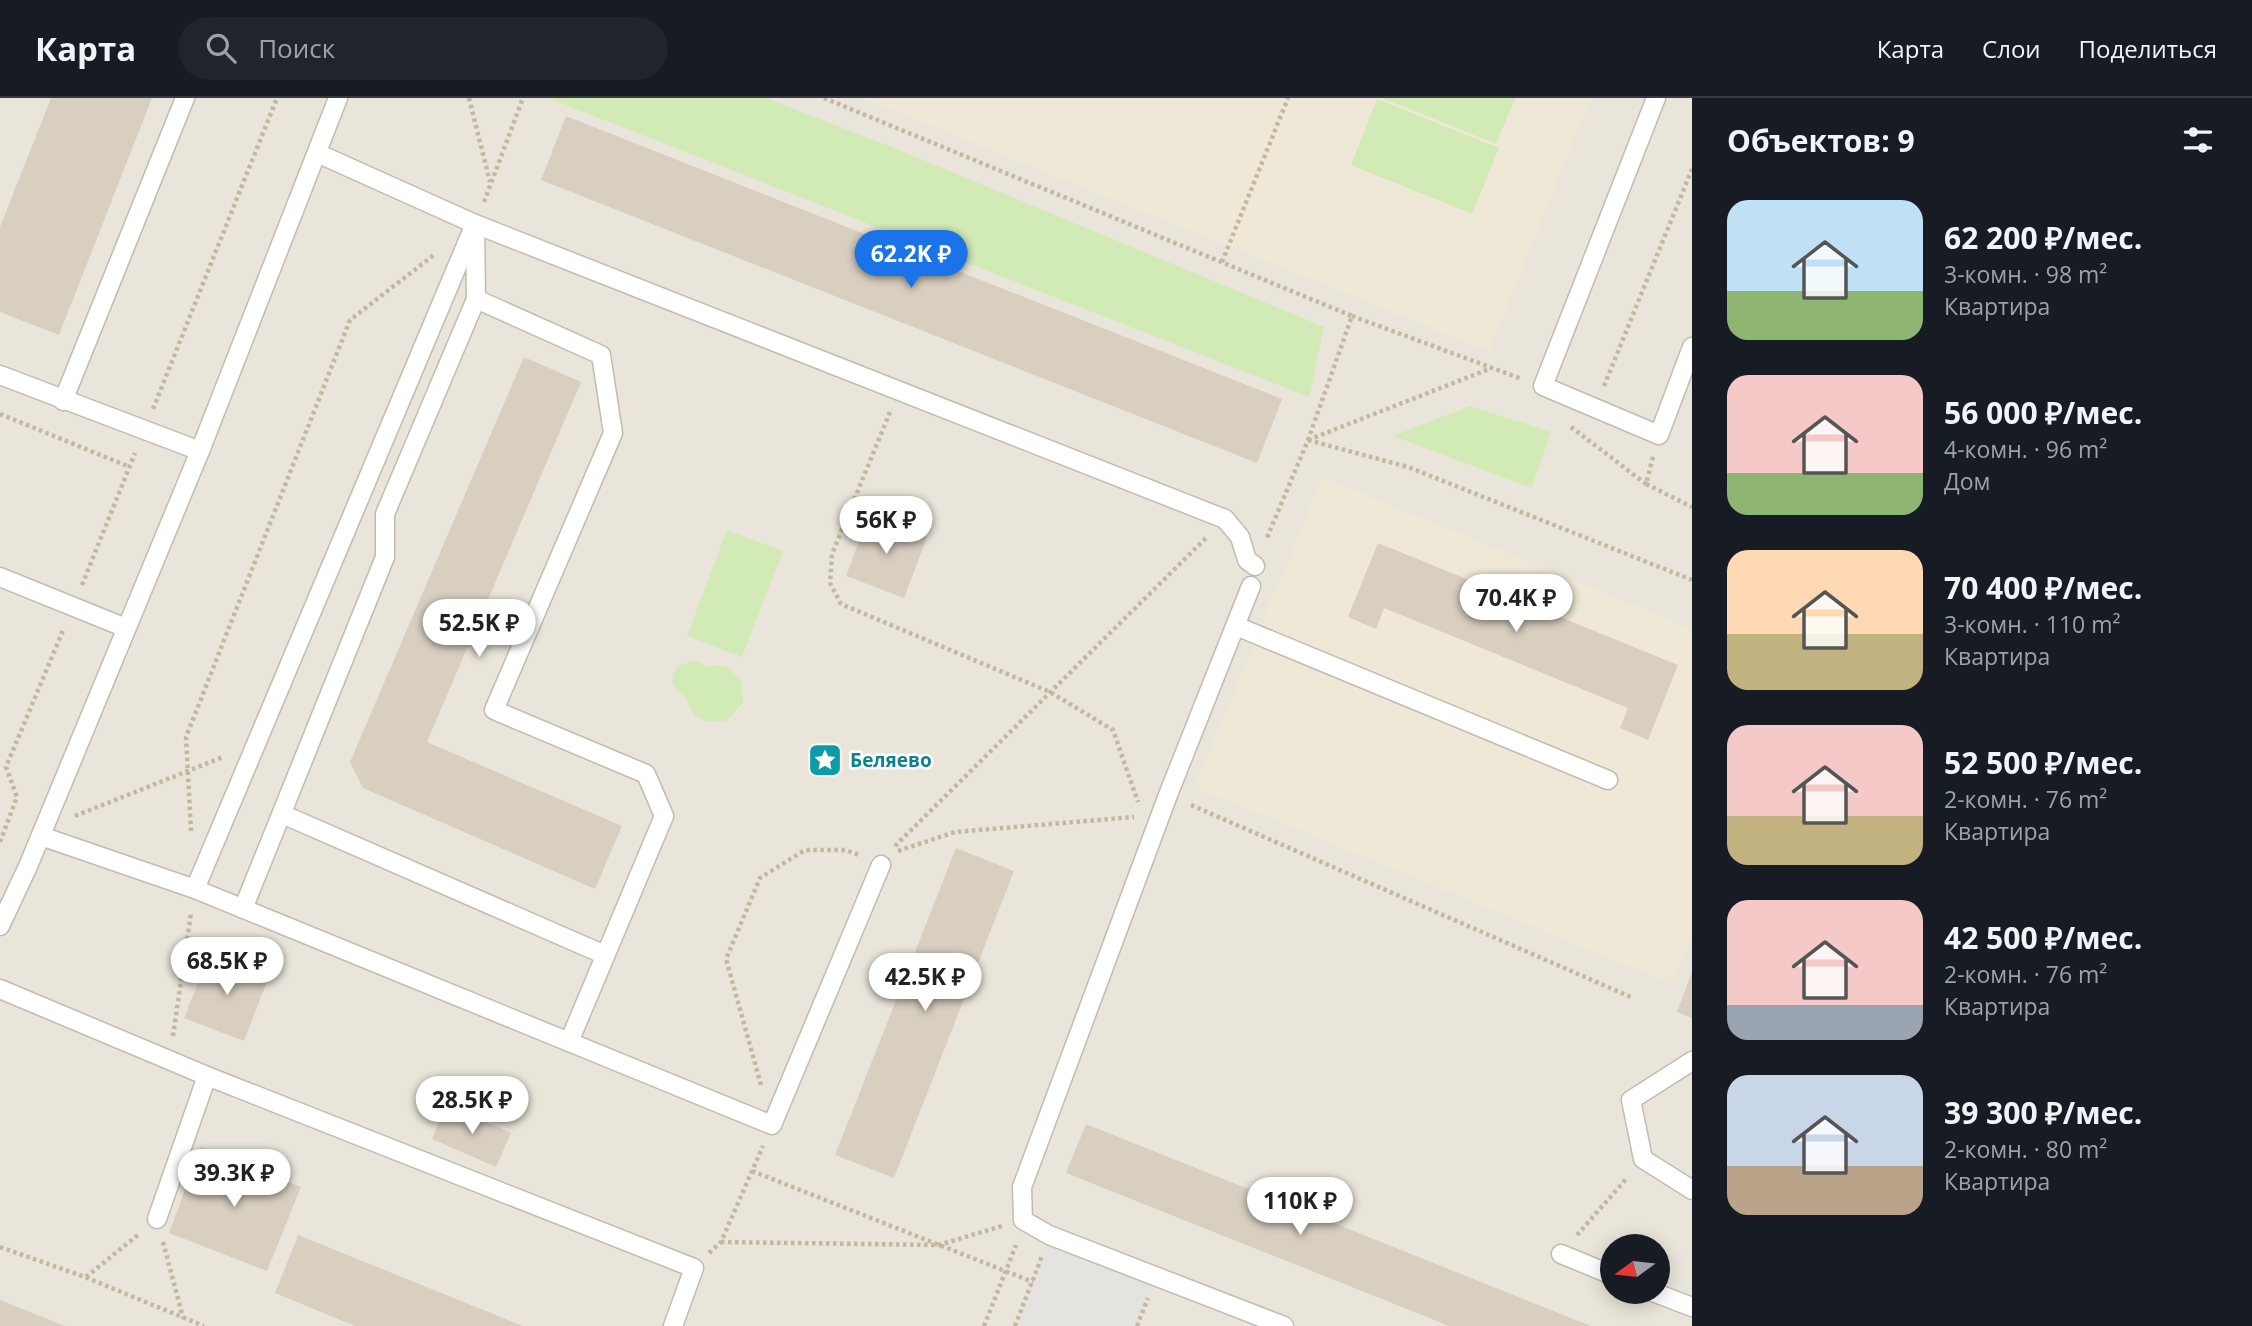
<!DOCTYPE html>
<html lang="ru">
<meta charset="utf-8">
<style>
:root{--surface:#171b24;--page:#20242c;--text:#f1f3f6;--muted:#9ea1a6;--line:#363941;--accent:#1a73e8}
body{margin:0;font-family:"Open Sans",sans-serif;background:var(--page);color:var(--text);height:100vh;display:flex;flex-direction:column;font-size:26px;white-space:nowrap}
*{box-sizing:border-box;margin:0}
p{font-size:23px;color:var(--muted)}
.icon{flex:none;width:38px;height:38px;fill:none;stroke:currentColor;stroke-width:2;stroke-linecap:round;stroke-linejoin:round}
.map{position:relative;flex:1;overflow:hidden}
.panel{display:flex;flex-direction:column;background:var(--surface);width:560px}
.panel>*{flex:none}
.needle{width:46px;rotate:255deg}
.controls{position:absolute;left:1600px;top:1136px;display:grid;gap:14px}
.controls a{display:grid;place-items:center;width:70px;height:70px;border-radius:50%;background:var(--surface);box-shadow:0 4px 18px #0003;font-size:35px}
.price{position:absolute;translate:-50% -60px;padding:0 16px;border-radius:24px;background:#fff;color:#222;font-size:23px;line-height:46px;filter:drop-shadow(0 2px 4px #0008)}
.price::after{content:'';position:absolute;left:50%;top:42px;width:21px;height:16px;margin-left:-10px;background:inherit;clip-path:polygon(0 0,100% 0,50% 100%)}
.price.on{background:var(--accent);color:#fff}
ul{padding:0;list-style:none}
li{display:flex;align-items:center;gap:21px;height:175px;padding:0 35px}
li span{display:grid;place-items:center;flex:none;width:196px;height:140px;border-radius:21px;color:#555}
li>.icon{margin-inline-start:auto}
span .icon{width:84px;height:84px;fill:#fffc;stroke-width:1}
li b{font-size:30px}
h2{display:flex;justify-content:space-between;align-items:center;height:84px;padding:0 35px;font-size:30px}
header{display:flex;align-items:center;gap:42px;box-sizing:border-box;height:98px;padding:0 35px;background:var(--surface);border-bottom:2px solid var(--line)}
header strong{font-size:33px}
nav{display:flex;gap:38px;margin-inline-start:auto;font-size:24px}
.search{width:490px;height:63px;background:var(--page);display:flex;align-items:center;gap:18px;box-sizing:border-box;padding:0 24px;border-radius:38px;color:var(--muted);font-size:26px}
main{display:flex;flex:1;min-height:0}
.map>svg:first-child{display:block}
</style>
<header>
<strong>Карта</strong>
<div class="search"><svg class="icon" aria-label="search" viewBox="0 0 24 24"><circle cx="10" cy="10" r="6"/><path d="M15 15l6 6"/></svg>Поиск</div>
<nav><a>Карта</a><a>Слои</a><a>Поделиться</a></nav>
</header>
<main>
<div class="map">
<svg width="1692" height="1228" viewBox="0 0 1692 1228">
<rect width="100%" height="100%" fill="#f6f3ec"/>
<!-- residential -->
<path fill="#eae5da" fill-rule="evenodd" d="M 0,0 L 1692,0 L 1692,1228 L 0,1228 ZM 1612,1148 L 1657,1148 L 1657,1194 L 1612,1194 Z"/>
<!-- education -->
<g fill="#efe8d6">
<path d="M 862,0 L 1591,0 L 1489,253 Z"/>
<path d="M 1322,379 L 1692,531 L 1692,838 L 1672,886 L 1195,689 Z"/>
</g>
<!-- green -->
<g fill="#d2eab5">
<path d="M 548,0 L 766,0 L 894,50 L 1324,229 L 1309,299 Z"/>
<path d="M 1382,0 L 1515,0 L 1496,46 Z"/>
<path d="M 1377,1 L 1499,50 L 1472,116 L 1351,67 Z"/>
<path d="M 1470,308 L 1551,334 L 1531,390 L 1393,338 Z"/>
<path d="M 727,432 L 783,453 L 742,559 L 687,538 Z"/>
<path d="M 694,562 L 706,568 L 725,568 L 741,583 L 743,605 L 727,622 C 713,625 700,625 691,612 C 689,608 689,604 687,601 C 676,589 666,588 678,568 Z"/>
</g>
<!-- parking -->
<path fill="#e5e3e0" d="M 1049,1137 L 1156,1179 L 1137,1228 L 1015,1228 Z"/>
<!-- building -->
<g fill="#d8cfc1">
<path d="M 51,0 L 152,0 L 59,237 L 0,214 L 0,129 Z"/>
<path d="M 566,18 L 1282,301 L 1257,365 L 541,82 Z"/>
<path d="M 524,259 L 581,284 L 427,644 L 622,728 L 595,791 L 363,690 L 350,664 Z"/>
<path d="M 869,417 L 927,439 L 904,500 L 846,478 Z"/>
<path d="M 1378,445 L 1678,567 L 1648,642 L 1620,630 L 1628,610 L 1384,510 L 1376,531 L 1348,519 Z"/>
<path d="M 956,750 L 1014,773 L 894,1080 L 835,1057 Z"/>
<path d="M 210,855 L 269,878 L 244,943 L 184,920 Z"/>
<path d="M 1692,874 L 1692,920 L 1677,914 Z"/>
<path d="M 447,1007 L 511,1035 L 496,1069 L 432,1041 Z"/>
<path d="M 1086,1026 L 1591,1228 L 1449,1228 L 1392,1205 L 1066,1075 Z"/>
<path d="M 201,1049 L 301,1089 L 267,1173 L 169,1135 Z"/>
<path d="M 298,1137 L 523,1228 L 355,1228 L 275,1195 Z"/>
<path d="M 0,1202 L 65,1228 L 0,1228 Z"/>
</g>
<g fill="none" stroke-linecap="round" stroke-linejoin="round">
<!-- service casing -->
<g stroke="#c2bbae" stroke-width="21">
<g id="service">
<path d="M 1656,0 L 1543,288 L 1659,337 L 1692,249"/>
<path d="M 317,55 L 475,126 L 1225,421 L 1240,439 L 1247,462 L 1255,468"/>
<path d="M 475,126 L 476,201 L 601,257 L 613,335 L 494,612 L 646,676 L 664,718 L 569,944"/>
<path d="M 0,277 L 200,353"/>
<path d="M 63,303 L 185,0"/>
<path d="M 0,479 L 126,530"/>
<path d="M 1251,488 L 1168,697 L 1022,1089 L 1023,1122 L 1049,1137 L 1284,1228"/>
<path d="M 1236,528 L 1608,682"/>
<path d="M 282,716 L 605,857"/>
<path d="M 41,738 L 195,791 L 472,133"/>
<path d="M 195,791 L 772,1027 L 881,767"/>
<path d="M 243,811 L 385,459 L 385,416 L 476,201"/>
<path d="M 0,828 L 29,766 L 200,353 L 338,0"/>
<path d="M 0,891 L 207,978 L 694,1170 L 673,1228"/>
<path d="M 1692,963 L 1631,1002 L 1643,1061 L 1692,1092"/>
<path d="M 157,1121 L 207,978"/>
<path d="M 1561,1156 L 1612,1177"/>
<path d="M 1653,1194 L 1692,1209"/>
</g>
</g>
<!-- path -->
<g stroke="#c4b79f" stroke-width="4.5" stroke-dasharray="3.5 3.5" stroke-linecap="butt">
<path d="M 469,0 L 490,84"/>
<path d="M 824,0 L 1352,218 L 1308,342 L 1266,442"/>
<path d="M 484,104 L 523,0"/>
<path d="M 1222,164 L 1288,0"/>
<path d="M 1352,218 L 1522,281"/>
<path d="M 1604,288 L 1692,71"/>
<path d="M 153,311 L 277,0"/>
<path d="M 890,314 L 832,456 L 830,485 L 841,506 L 1050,594 L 1113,632 L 1138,704"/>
<path d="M 0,316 L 130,369"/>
<path d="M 1571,329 L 1646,386"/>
<path d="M 1308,342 L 1408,369 L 1692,482"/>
<path d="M 1308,342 L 1489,271"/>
<path d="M 1653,359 L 1646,386 L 1692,409"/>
<path d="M 82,487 L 135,355"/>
<path d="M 1191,707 L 1633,900"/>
<path d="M 75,718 L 223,659"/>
<path d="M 191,733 L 186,639 L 350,222 L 434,157"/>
<path d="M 0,744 L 17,699 L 6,669 L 64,530"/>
<path d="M 895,748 L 1207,439"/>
<path d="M 898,753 L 955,734 L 1134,719"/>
<path d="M 173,938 L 191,815"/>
<path d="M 761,987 L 726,861 L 760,780 L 805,752 L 845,752 L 859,757"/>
<path d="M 752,1073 L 1033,1184"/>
<path d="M 1577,1137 L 1627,1080"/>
<path d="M 163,1144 L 183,1220"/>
<path d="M 721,1144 L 939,1147 L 1002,1128"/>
<path d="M 0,1149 L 85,1179 L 204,1228"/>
<path d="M 709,1155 L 721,1144 L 763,1048"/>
<path d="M 86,1179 L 139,1136"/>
<path d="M 984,1228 L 1016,1147"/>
<path d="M 1015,1228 L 1042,1158"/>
<path d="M 1137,1228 L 1148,1200"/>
</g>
<!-- service -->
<use href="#service" stroke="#fff" stroke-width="18"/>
</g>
<!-- icons -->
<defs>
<g id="sight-square" transform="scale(1.75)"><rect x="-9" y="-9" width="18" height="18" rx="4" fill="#0f9aa8" stroke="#fff"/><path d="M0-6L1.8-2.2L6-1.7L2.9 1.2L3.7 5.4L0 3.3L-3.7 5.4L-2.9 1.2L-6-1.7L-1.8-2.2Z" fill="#fff"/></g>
</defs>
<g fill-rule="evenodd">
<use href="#sight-square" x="825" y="662"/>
</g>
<g text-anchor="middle" stroke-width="5" stroke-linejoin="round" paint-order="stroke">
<!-- culture labels -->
<g font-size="19" font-weight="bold" fill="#0d838f" stroke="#fff" text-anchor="start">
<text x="850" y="669">Беляево</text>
</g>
</g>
</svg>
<div class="controls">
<a><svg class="needle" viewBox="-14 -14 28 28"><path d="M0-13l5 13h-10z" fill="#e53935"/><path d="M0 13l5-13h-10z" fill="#9ea1a6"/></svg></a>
</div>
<b class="price on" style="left:911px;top:192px">62.2K ₽</b>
<b class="price" style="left:886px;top:458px">56K ₽</b>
<b class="price" style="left:1516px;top:536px">70.4K ₽</b>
<b class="price" style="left:479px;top:561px">52.5K ₽</b>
<b class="price" style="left:227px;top:899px">68.5K ₽</b>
<b class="price" style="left:925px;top:915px">42.5K ₽</b>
<b class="price" style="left:472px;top:1038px">28.5K ₽</b>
<b class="price" style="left:234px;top:1111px">39.3K ₽</b>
<b class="price" style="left:1300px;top:1139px">110K ₽</b>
</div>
<section class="panel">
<h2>Объектов: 9<svg class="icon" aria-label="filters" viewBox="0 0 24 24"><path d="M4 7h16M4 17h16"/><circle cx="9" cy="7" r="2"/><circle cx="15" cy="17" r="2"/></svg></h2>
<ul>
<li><span style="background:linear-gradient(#bfe0f5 65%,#8fb573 0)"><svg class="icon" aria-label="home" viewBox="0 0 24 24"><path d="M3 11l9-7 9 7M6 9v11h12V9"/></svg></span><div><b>62 200 ₽/мес.</b><p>3-комн. · 98 m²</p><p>Квартира</p></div></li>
<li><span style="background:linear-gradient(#f6c9c9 70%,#8fb573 0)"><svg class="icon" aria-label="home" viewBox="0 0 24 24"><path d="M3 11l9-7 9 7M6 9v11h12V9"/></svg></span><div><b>56 000 ₽/мес.</b><p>4-комн. · 96 m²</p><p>Дом</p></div></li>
<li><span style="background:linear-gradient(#ffd9b3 60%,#c2b280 0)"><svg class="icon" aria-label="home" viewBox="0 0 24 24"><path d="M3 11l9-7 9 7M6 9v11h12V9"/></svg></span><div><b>70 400 ₽/мес.</b><p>3-комн. · 110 m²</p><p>Квартира</p></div></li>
<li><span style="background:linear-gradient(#f6c9c9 65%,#c2b280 0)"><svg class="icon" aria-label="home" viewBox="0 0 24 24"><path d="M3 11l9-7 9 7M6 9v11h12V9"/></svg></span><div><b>52 500 ₽/мес.</b><p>2-комн. · 76 m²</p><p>Квартира</p></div></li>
<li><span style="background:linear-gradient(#f6c9c9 75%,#9aa5b1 0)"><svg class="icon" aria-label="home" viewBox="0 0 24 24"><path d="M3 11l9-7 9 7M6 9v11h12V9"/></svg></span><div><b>42 500 ₽/мес.</b><p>2-комн. · 76 m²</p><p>Квартира</p></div></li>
<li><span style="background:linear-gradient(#c9d6e8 65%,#b9a48a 0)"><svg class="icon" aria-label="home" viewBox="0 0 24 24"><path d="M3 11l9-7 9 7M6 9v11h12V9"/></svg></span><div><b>39 300 ₽/мес.</b><p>2-комн. · 80 m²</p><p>Квартира</p></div></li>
</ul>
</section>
</main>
